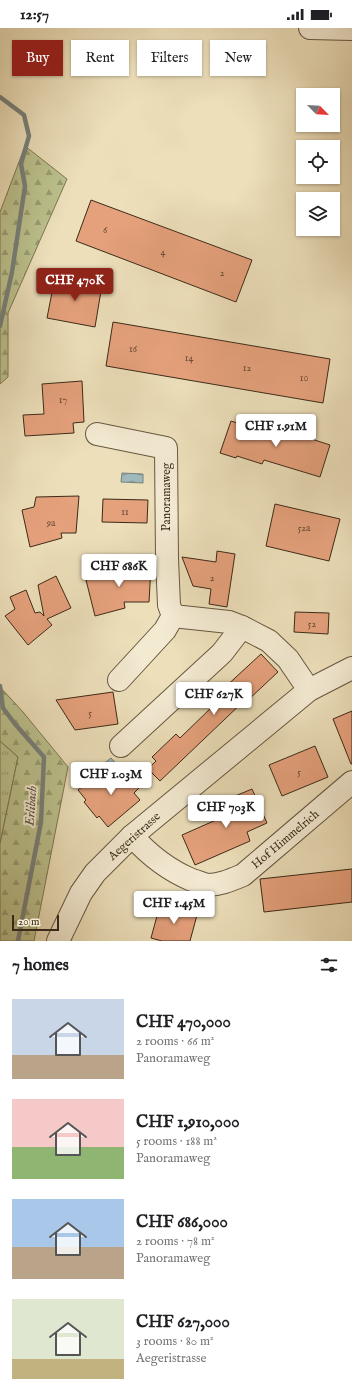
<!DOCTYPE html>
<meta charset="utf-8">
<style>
:root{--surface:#fff;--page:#f6f6f6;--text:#202124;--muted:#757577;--accent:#8f2418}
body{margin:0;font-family:"IM FELL English",serif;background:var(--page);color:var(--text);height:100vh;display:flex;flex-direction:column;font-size:15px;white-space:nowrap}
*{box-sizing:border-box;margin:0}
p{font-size:13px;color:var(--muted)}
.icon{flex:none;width:22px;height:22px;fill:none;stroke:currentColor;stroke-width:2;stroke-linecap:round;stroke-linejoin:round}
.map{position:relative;height:913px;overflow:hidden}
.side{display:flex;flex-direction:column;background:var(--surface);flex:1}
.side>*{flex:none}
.banner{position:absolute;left:12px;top:12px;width:328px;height:36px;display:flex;gap:8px}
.needle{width:26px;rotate:114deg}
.controls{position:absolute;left:296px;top:60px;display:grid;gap:8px}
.controls a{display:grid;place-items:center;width:44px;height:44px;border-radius:0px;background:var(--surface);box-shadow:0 1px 3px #0004;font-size:20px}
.scale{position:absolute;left:12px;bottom:10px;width:47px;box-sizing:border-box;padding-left:4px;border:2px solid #3c2a18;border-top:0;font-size:11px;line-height:14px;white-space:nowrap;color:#3c2a18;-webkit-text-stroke:3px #f3ead2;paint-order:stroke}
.price{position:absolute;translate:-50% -34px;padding:0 9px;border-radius:4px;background:#fff;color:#222;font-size:13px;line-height:26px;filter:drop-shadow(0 1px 2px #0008)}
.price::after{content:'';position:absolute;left:50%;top:24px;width:12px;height:9px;margin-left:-6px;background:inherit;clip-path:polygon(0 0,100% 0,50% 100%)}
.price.selected{background:var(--accent);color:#fff}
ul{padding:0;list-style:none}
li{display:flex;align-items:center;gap:12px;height:100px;padding:0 12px}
li span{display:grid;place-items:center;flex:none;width:112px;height:80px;border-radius:0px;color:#555}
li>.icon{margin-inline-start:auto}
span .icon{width:48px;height:48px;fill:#fffc;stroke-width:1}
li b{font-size:17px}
h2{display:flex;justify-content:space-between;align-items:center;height:48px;padding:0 12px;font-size:17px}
.pill{padding:0 14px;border-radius:0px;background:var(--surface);box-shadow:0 1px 3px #0004;font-size:14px;line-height:36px}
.pill.selected{background:var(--accent);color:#fff}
.status{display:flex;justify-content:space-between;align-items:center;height:28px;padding:0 20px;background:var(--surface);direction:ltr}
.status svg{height:11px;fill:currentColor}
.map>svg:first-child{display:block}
</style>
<div class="status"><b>12:57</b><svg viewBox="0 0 49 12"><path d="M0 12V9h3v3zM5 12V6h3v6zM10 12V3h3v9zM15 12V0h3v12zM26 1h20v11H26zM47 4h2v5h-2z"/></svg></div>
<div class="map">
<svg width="352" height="913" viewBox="0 0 352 913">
<defs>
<pattern id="grass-tufts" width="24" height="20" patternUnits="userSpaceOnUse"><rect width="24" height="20" fill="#bbc18d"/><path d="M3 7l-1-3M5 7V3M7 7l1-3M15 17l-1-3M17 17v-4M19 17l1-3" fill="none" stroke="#999d72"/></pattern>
<pattern id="forest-firs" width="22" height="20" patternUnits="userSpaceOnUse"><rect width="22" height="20" fill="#bbc18d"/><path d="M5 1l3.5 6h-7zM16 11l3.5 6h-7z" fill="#999d72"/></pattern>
<pattern id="water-waves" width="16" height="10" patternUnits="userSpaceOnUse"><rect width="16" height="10" fill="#9fb9bc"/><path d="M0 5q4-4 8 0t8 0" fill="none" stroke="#839798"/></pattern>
</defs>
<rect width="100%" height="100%" fill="#ecdfba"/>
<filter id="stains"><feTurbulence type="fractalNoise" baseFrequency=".005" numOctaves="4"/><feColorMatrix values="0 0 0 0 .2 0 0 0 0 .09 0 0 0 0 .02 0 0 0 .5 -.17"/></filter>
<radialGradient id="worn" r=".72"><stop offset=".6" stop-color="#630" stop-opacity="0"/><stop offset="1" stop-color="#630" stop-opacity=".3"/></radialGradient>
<!-- grass -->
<path fill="url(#grass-tufts)" stroke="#7c7652" d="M 0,713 L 18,729 L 0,816 Z"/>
<!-- forest -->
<g fill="url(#forest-firs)" stroke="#7c7652">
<path d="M 25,118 L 67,151 L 8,285 L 8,349 L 0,356 L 0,184 Z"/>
<path d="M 0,659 L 23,684 L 68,739 L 34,913 L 0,913 L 0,816 L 18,729 L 0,713 Z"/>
</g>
<!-- water -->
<g fill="url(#water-waves)" stroke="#77807a">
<path d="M 122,445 L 143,446 L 143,455 L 121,454 Z"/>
<path d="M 111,730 L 118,738 L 101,753 L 93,744 Z"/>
</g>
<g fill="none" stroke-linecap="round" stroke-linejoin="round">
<!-- stream -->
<g stroke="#77807a" stroke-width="4.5">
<path d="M 0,69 L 24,87 L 29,108 L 21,136 L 25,158 L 12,244 L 0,298"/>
<path d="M 0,658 L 3,680 L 15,696 L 44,729 L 41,794 L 18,913"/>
</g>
</g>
<!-- building -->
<g fill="#e5a17c" stroke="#3c2a18">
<path d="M 91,172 L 252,232 L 236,274 L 76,213 Z"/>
<path d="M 55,249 L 102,257 L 95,299 L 47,290 Z"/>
<path d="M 113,294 L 330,331 L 323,375 L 106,338 Z"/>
<path d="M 82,353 L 84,394 L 73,395 L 74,405 L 25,408 L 23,387 L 44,386 L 42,356 Z"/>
<path d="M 231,393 L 256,401 L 257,399 L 285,408 L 287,403 L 330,417 L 320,449 L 264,432 L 262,436 L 237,428 L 236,430 L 220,425 Z"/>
<path d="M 79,468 L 76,505 L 61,505 L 62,510 L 30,519 L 22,482 L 34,479 L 36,469 Z"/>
<path d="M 103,471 L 148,472 L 147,495 L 102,494 Z"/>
<path d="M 275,476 L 340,491 L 329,533 L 266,518 Z"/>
<path d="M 217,523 L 235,526 L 227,579 L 209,576 L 211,561 L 193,558 L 182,529 L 216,534 Z"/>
<path d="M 98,538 L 151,538 L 149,574 L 124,574 L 125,580 L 95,588 L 86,552 L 99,549 Z"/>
<path d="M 56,548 L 71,580 L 47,591 L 52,597 L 28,617 L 5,588 L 15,581 L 10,569 L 26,562 L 35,585 L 40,584 L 44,588 L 38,557 Z"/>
<path d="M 295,584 L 329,585 L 328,606 L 294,604 Z"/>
<path d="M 261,626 L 278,644 L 247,673 L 246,671 L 160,753 L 148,741 L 156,733 L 152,729 L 176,706 L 180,710 L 213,678 L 209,674 Z"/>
<path d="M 113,664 L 118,696 L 75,702 L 56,672 Z"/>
<path d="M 352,683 L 352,736 L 351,736 L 333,691 Z"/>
<path d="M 315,718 L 328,749 L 282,768 L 269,737 Z"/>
<path d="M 121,738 L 139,760 L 134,765 L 140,772 L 108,799 L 99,788 L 97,790 L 84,774 L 86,772 L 78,762 L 91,752 L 97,759 Z"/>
<path d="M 252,761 L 267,795 L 247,804 L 250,813 L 195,837 L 182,807 L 234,784 L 228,771 Z"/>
<path d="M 352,841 L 352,874 L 264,884 L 260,851 Z"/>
<path d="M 160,877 L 197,887 L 190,913 L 162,913 L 151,910 Z"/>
</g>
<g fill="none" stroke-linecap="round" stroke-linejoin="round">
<!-- minor casing -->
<g stroke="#685740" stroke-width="24">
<g id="minor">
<path d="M 310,0 L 352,1"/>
<path d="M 97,406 L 166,420 L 167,531 L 169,577 L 173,588 L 229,594 L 242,599 L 269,613 L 288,631 L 309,662"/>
<path d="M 119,652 L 165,602 L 173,588"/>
<path d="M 121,718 L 222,625 L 242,599"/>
<path d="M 132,808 C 149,827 168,842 192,852 C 197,853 202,856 207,857 C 220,857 231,852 243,847 L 352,754"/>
<path d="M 58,913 L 81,865 L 95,845 L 132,808 L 309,662 L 352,640"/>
</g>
</g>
<!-- minor -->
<use href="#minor" stroke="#f3ead2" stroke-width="22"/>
</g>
<g text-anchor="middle" stroke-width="4" stroke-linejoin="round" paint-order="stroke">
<!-- number labels -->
<g font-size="10" fill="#664831">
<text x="105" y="205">6</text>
<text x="163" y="227">4</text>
<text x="222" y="248">2</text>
<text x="133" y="324">16</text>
<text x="189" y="333">14</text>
<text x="247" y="343">12</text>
<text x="304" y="353">10</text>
<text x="63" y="375">17</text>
<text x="125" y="487">11</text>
<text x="51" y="498">9a</text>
<text x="304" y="503">52a</text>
<text x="212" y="553">2</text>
<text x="312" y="599">52</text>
<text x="90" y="688">5</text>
<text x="299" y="747">5</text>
</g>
<!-- street labels -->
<g font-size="12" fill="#3c2a18" stroke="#f3ead2">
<text transform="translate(166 469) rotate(-90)" y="4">Panoramaweg</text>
<text transform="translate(134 808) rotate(-42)" y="4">Aegeristrasse</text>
<text transform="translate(285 811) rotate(-40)" y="4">Hof Himmelrich</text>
</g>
<!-- water labels -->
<g font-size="13" font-style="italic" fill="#554e41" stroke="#f3ead2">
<text transform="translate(30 778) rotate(-86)" y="5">Erlibach</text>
</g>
</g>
<rect width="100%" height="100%" filter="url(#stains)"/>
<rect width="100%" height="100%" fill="url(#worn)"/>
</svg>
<div class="controls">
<a><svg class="needle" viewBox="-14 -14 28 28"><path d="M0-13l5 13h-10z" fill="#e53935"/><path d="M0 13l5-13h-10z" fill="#757577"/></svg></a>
<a><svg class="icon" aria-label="locate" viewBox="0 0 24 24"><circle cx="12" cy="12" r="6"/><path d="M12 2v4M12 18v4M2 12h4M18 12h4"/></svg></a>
<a><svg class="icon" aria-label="layers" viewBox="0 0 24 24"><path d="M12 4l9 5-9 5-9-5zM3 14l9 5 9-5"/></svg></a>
</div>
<div class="scale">20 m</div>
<b class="price selected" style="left:75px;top:274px">CHF 470K</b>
<b class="price" style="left:276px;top:420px">CHF 1.91M</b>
<b class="price" style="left:119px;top:560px">CHF 686K</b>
<b class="price" style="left:214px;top:688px">CHF 627K</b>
<b class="price" style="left:111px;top:768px">CHF 1.03M</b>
<b class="price" style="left:226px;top:801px">CHF 703K</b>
<b class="price" style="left:174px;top:897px">CHF 1.45M</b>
<div class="banner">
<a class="pill selected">Buy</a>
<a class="pill">Rent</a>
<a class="pill">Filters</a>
<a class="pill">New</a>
</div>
</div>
<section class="side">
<h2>7 homes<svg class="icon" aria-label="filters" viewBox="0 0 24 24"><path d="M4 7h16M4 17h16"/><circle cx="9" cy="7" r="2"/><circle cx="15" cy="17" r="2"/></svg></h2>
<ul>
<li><span style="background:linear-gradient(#c9d6e8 70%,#b9a48a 0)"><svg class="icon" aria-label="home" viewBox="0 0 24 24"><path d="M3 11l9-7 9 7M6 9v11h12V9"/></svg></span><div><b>CHF 470,000</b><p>2 rooms · 66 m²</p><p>Panoramaweg</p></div></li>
<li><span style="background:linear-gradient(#f6c9c9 60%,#8fb573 0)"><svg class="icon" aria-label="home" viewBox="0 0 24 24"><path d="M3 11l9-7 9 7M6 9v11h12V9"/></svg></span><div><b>CHF 1,910,000</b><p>5 rooms · 188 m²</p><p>Panoramaweg</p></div></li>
<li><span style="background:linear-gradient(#a9c7e8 60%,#b9a48a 0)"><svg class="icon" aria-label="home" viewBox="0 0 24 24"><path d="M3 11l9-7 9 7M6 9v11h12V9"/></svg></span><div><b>CHF 686,000</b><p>2 rooms · 78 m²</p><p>Panoramaweg</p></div></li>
<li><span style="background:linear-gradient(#dfe7d0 75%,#c2b280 0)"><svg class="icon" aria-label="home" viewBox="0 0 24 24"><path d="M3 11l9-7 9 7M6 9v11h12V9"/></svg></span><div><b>CHF 627,000</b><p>3 rooms · 80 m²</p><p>Aegeristrasse</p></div></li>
</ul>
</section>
